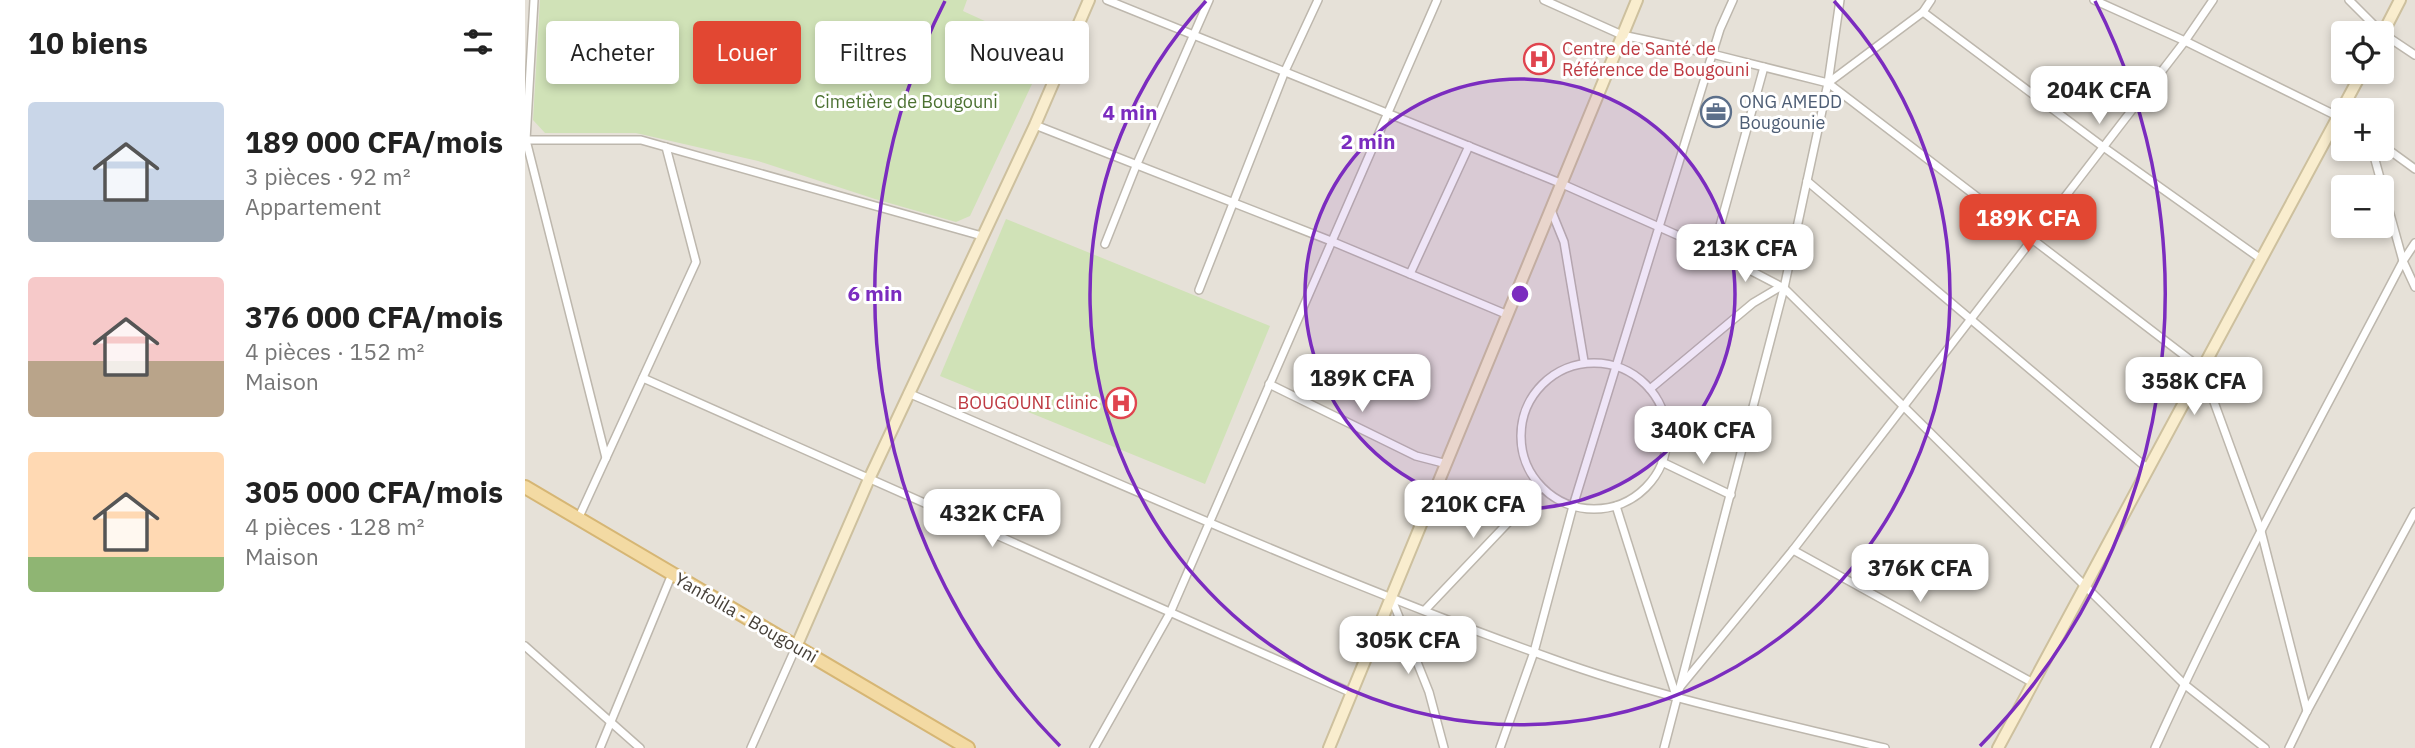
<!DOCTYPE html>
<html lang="fr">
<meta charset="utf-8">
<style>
:root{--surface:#fff;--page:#f6f6f6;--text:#222;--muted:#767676;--accent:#e24732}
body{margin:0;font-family:"IBM Plex Sans",sans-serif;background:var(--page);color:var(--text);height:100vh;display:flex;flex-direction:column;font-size:26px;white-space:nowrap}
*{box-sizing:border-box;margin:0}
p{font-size:23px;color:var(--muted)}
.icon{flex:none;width:38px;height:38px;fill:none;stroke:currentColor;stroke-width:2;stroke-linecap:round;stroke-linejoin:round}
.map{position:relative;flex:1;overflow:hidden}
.sheet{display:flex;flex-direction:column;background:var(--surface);width:525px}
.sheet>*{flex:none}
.banner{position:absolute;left:21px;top:21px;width:665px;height:63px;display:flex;gap:14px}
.buttons{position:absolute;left:1806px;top:21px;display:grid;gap:14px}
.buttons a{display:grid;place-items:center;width:63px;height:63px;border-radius:7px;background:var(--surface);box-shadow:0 4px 10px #0003;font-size:35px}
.price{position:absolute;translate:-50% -60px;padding:0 16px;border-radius:14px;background:#fff;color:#222;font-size:23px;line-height:46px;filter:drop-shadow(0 2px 4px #0008)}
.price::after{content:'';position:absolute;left:50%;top:42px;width:21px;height:16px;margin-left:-10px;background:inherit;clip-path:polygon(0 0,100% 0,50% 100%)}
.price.current{background:var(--accent);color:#fff}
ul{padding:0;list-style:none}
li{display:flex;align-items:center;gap:21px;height:175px;padding:0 28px}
li span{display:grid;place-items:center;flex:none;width:196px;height:140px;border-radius:7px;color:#555}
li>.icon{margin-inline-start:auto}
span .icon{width:84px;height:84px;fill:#fffc;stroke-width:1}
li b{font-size:30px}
h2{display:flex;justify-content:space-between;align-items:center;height:84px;padding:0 28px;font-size:30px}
.chip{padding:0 24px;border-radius:7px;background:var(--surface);box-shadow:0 4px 10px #0003;font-size:24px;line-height:63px}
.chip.current{background:var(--accent);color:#fff}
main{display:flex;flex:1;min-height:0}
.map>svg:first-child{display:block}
</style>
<main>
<section class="sheet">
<h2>10 biens<svg class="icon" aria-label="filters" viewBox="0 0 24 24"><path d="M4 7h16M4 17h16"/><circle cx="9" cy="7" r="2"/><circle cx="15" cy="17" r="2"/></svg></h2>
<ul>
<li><span style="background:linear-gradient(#c9d6e8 70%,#9aa5b1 0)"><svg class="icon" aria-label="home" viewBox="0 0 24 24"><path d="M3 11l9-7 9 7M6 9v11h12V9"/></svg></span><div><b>189 000 CFA/mois</b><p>3 pièces · 92 m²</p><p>Appartement</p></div></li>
<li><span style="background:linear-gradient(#f6c9c9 60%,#b9a48a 0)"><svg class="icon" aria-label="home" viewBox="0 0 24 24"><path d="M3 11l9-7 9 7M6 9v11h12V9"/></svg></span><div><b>376 000 CFA/mois</b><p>4 pièces · 152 m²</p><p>Maison</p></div></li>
<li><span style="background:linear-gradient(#ffd9b3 75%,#8fb573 0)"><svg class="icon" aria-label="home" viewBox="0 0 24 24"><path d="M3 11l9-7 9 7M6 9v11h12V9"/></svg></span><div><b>305 000 CFA/mois</b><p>4 pièces · 128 m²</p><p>Maison</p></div></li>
</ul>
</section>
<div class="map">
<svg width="1890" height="748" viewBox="0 0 1890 748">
<rect width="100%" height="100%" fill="#f3f0ea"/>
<!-- residential -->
<path fill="#e6e1d8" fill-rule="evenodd" d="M 0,0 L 1890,0 L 1890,748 L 0,748 ZM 1818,33 L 1857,33 L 1857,72 L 1818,72 ZM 1818,110 L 1857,110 L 1857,149 L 1818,149 ZM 1818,187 L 1857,187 L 1857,226 L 1818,226 Z"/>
<!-- green -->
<g fill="#d0e2b7">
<path d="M 15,0 L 442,0 L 438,11 L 523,50 L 445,216 L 431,222 L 350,199 L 233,161 L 111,133 L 20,133 L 8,120 Z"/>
<path d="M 481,219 L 745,326 L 680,484 L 415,376 Z"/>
</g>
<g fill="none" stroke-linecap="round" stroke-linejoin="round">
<!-- street casing -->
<g stroke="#bdb7ad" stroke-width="10">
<g id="street">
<path d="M 9,0 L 1,140 L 81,458"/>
<path d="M 582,0 L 1035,183 L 1188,251 L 1259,288 L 1659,684 L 1740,748"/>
<path d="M 1019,0 L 1097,35 L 1187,54 L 1303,83 L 1677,369 L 1736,531 L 1782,711"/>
<path d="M 1569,0 L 1660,41 L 1818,119"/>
<path d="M 1824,0 L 1857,33 L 1890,55"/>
<path d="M 1398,12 L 1577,146 L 1736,259"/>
<path d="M 1303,83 L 1398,12 L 1406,0"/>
<path d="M 510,125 L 806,241 L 983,315"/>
<path d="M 0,140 L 116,140 L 457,236"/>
<path d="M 1857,145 L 1890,169"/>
<path d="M 1847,149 L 1878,261 L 1890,287"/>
<path d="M 1282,181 L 1623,469"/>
<path d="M 1026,210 L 1039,242 L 1059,361"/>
<path d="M 580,244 L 611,166 L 684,0"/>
<path d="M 1188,251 L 1239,67"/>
<path d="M 885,274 L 944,146"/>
<path d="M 674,290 L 760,71 L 793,0"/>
<circle cx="1069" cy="436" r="73"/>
<path d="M 118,378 L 827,693"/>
<path d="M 744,384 L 891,456 L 922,464"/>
<path d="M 1125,389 L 1228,303 L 1255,287"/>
<path d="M 383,393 C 597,484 809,581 1028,659 C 1135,698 1249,721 1360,748"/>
<path d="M 1137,462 L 1206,495"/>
<path d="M 1091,506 L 1151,696"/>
<path d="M 53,519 L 171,262 L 141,147"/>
<path d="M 1268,550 L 1508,683"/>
<path d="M 866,597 L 904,692 L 919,748"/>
<path d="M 900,610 L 1016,488"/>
<path d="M 0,646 L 115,748"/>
<path d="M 1155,687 L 1268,550 L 1660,41 L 1688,0"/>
<path d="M 75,748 L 147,574"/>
<path d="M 226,748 L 271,647"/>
<path d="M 569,748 L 645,613 L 912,0"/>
<path d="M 975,748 L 1009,652 L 1048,506 L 1195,29 L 1208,0"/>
<path d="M 1139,748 L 1259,288 L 1303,83 L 1315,0"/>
<path d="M 1630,748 C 1705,582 1794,422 1878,261 L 1890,243"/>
<path d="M 1764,748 L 1782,711 L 1890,512"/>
</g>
</g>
<!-- secondary casing -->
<g stroke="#cdc09e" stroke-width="14">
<g id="secondary">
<path d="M 1857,35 L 1875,0"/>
<path d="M 271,647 L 344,479 L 510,125 L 564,0"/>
<path d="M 804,748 L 1112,0"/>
<path d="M 1473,748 L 1837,72"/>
</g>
</g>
<!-- primary casing -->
<g stroke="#d6b674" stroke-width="16">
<path id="primary" d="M 0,487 L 443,748"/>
</g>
<!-- street -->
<use href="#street" stroke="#fff" stroke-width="7"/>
<!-- secondary -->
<use href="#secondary" stroke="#f9edce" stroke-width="10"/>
<!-- primary -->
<use href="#primary" stroke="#f3daa3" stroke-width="12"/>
</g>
<!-- distance rings -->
<circle cx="995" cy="294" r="215" fill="#7b2cbf" fill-opacity=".12"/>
<g fill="none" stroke="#7b2cbf" stroke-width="3.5">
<circle cx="995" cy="294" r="215"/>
<path d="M1309 1A430 430 0 1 1 681 1"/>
<path d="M535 746A645 645 0 0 1 420 1M1570 1A645 645 0 0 1 1455 746"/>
</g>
<!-- icons -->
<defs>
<g id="hospital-ring" transform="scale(1.575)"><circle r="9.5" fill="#fff" stroke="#e0444e" stroke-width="1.5"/><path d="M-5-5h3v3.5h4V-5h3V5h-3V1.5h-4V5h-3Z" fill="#e0444e"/></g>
<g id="office-ring" transform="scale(1.575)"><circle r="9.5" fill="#fff" stroke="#5c6f8a" stroke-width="1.5"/><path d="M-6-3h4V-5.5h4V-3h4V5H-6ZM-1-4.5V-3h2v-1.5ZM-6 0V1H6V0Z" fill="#5c6f8a"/></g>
</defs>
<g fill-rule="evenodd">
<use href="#hospital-ring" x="1014" y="59"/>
<use href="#office-ring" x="1191" y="112"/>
<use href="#hospital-ring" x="596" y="403"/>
</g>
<g text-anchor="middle" stroke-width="6" stroke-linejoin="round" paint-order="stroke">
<!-- health labels -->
<g font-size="18" fill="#be3a42" stroke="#fff" text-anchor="start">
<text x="1037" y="55">Centre de Santé de<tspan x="1037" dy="21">Référence de Bougouni</tspan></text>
<text x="573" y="409" text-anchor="end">BOUGOUNI clinic</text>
</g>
<!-- park labels -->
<g font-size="18" fill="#4c7132" stroke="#fff">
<text x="381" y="108">Cimetière de Bougouni</text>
</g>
<!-- service labels -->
<g font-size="18" fill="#4e5e75" stroke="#fff" text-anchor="start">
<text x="1214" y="108">ONG AMEDD<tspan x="1214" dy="21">Bougounie</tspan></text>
</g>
<!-- street labels -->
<g font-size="18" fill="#464039" stroke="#fff">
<text transform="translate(221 618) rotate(30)" y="6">Yanfolila - Bougouni</text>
</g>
</g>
<circle cx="995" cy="294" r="10" fill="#7b2cbf" stroke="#fff" stroke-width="3.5"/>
<g font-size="21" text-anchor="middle" font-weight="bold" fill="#7b2cbf" stroke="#fff" stroke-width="6" stroke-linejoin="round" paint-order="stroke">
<text x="605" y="120">4 min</text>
<text x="843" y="149">2 min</text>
<text x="350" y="301">6 min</text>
</g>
</svg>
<div class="buttons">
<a><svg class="icon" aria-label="locate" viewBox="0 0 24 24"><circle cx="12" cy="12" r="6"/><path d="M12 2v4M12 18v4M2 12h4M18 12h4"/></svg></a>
<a>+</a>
<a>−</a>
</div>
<b class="price" style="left:1574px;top:126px">204K CFA</b>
<b class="price current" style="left:1503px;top:254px">189K CFA</b>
<b class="price" style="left:1220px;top:284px">213K CFA</b>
<b class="price" style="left:837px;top:414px">189K CFA</b>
<b class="price" style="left:1669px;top:417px">358K CFA</b>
<b class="price" style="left:1178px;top:466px">340K CFA</b>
<b class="price" style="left:948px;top:540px">210K CFA</b>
<b class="price" style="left:467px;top:549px">432K CFA</b>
<b class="price" style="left:1395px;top:604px">376K CFA</b>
<b class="price" style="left:883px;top:676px">305K CFA</b>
<div class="banner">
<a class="chip">Acheter</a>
<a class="chip current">Louer</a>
<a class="chip">Filtres</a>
<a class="chip">Nouveau</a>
</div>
</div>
</main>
